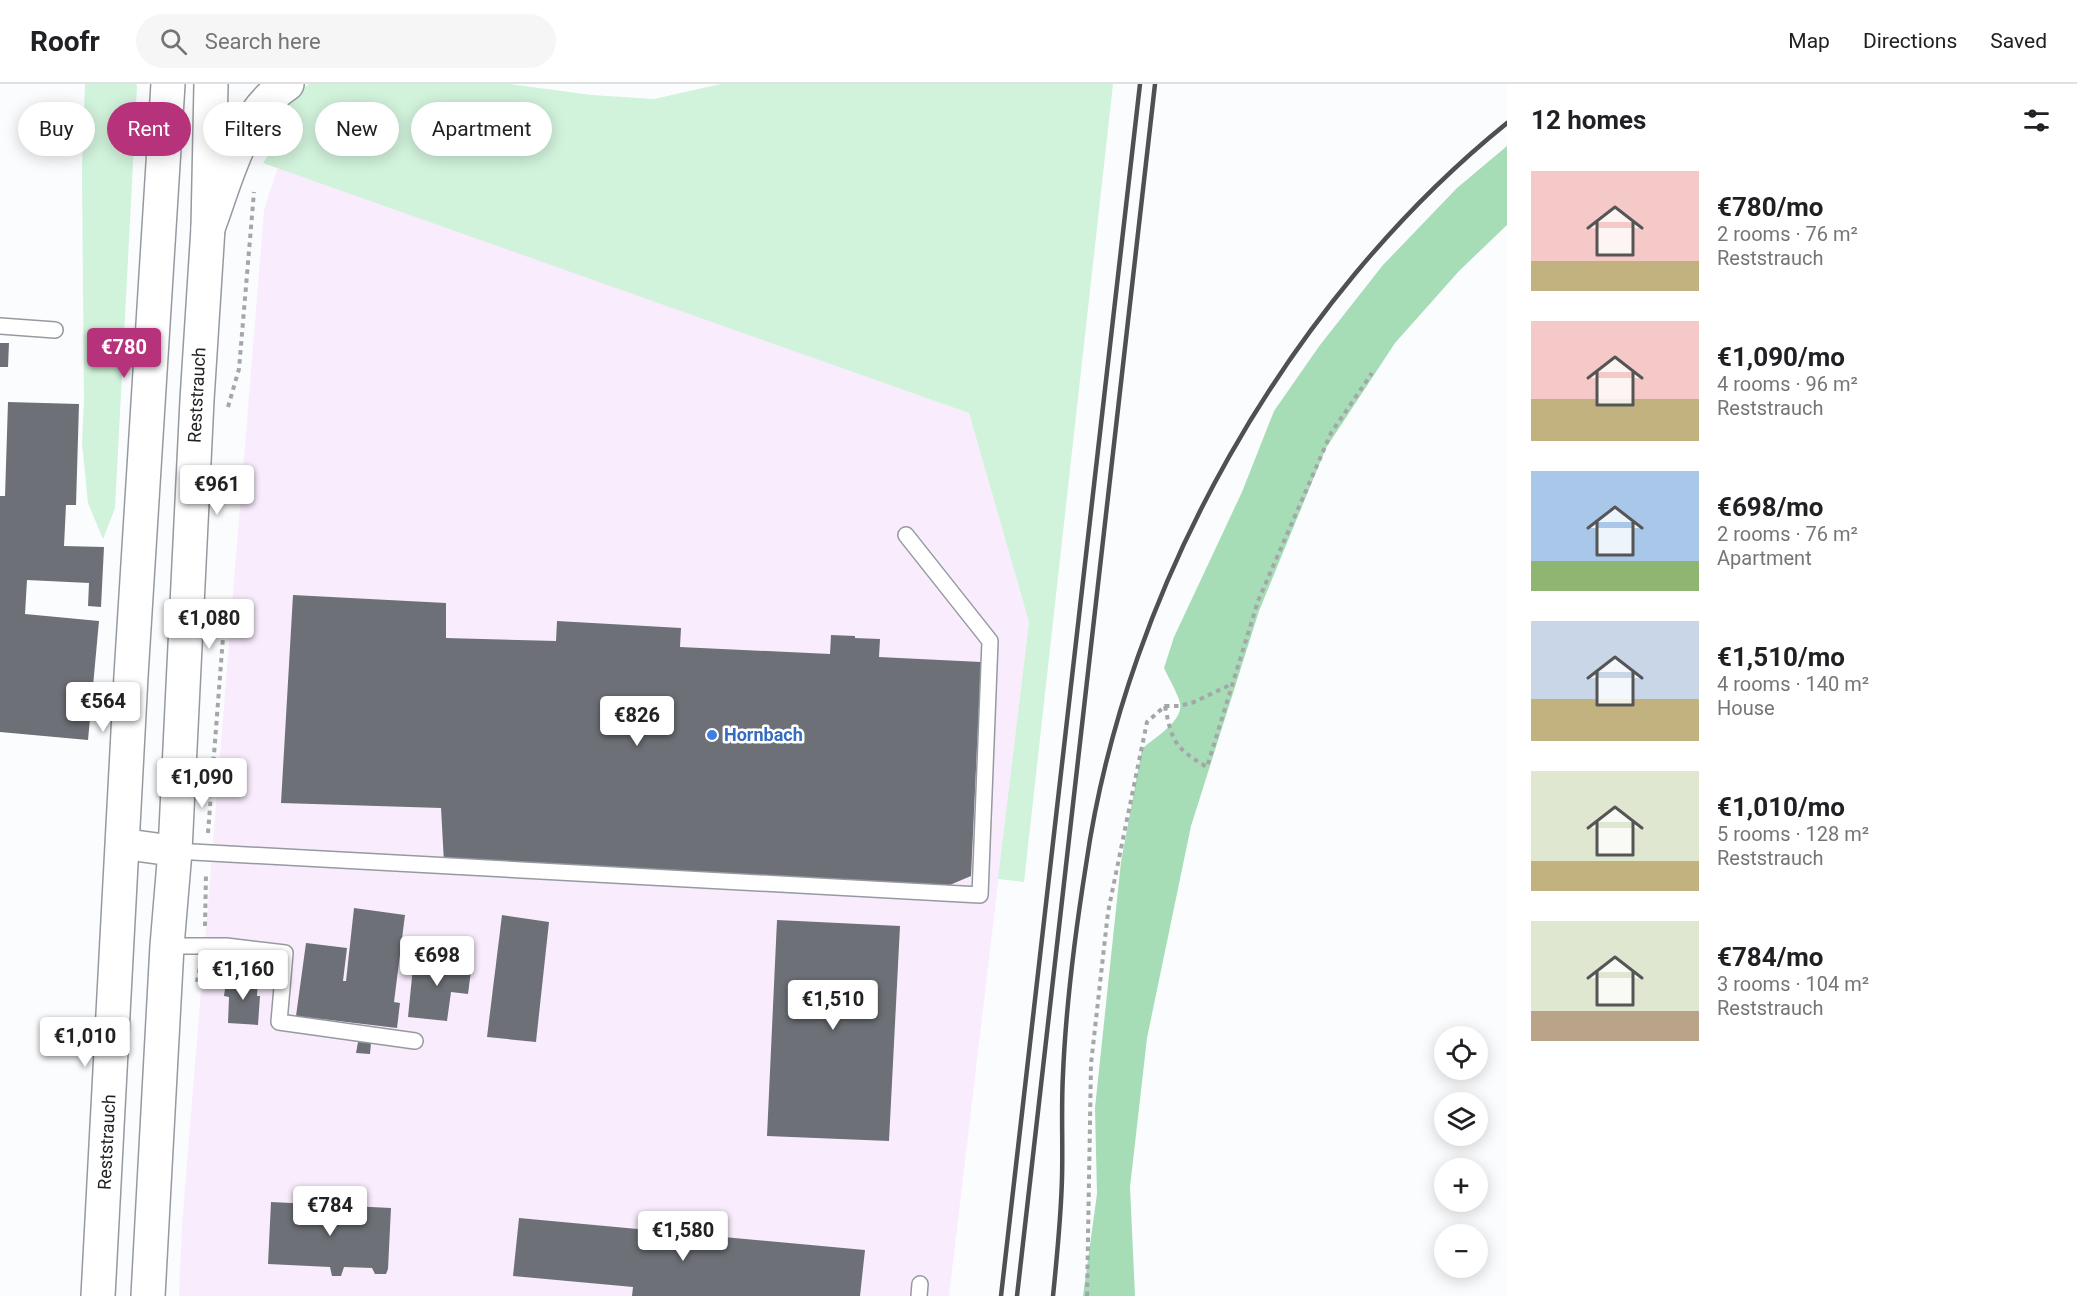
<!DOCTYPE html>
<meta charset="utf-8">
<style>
:root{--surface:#fff;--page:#f6f6f6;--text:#202124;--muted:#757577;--line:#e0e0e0;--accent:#b6337b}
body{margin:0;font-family:Roboto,sans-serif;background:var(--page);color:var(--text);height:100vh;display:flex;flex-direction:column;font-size:22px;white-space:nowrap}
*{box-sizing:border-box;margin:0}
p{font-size:20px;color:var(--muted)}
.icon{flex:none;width:33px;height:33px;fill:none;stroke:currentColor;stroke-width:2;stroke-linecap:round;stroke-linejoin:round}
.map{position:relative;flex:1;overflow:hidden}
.sheet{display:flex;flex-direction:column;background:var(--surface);width:570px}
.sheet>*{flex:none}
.guide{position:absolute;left:18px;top:18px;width:570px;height:54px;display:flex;gap:12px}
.tools{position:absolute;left:1434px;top:942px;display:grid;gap:12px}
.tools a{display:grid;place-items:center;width:54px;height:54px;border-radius:50%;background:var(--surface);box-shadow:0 3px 15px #0003;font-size:30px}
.price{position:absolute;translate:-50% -51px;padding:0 14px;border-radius:6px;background:#fff;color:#222;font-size:20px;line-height:39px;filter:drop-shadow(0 2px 3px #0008)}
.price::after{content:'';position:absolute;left:50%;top:36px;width:18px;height:14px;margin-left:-9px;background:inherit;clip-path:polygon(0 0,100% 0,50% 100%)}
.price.active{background:var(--accent);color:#fff}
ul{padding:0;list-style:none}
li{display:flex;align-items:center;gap:18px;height:150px;padding:0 24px}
li span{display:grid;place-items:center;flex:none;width:168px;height:120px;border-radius:0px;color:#555}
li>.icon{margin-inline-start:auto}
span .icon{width:72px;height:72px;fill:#fffc;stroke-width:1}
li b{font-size:26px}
h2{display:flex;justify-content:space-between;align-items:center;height:72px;padding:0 24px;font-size:26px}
.chip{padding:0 21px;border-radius:27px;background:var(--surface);box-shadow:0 3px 15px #0003;font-size:21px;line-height:54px}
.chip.active{background:var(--accent);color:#fff}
header{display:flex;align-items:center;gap:36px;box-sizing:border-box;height:84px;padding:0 30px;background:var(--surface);border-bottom:2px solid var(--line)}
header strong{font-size:28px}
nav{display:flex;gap:33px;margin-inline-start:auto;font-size:21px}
.search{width:420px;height:54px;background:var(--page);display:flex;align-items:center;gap:15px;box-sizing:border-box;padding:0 21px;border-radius:33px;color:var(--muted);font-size:22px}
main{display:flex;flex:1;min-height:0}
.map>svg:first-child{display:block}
</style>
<header>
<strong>Roofr</strong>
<div class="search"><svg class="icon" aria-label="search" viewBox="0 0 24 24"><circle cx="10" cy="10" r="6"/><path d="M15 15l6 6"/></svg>Search here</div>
<nav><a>Map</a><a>Directions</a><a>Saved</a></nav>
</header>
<main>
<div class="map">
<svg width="1507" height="1212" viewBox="0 0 1507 1212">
<rect width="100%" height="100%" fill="#fafcfe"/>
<!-- commercial -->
<path fill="#f9edfd" d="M 278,83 L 969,329 L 1029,538 L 949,1212 L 179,1212 L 182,1141 L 264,126 Z"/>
<!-- green -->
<g fill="#d1f2db">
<path d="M 85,0 L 136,0 L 137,2 L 115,424 L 103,455 L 88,419 L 82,359 L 84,317 L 82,86 Z"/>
<path d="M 309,0 L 509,0 L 591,11 L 654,15 L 721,0 L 1113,0 L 1024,798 L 998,795 L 1029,538 L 969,329 L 263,79 L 278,57 L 285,41 L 281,32 L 274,24 Z"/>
</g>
<!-- forest -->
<path fill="#a6dcb6" d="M 1507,62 L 1507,141 L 1459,187 L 1395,259 L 1326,364 L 1259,527 L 1191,742 L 1147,954 L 1130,1103 L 1135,1212 L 1083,1212 L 1097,1110 L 1095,1024 L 1121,778 L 1142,665 C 1154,654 1184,637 1180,619 C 1177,608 1169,595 1164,584 L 1174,553 L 1242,408 L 1274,327 L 1320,261 L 1383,181 L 1457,104 Z"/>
<!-- building -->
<g fill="#6d7177">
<path d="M 0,259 L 9,259 L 8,283 L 0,283 Z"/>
<path d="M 8,318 L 79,320 L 76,421 L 66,421 L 64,462 L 104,463 L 101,523 L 88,522 L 89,499 L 27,496 L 25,530 L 99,537 L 88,656 L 0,648 L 0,412 L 5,412 Z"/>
<path d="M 293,511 L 446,519 L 446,554 L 556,557 L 557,537 L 681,544 L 680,563 L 830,570 L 831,551 L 855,552 L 855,554 L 880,555 L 879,573 L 981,578 L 971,792 L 945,803 L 444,779 L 441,724 L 281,719 Z"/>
<path d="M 354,824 L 405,831 L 394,918 L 400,919 L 397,944 L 296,932 L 306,859 L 347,864 L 343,897 L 346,897 Z"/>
<path d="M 502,831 L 549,838 L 536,958 L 487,953 Z"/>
<path d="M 777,836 L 900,842 L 889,1057 L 767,1052 Z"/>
<path d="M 414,873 L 472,879 L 468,910 L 451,908 L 447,937 L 408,933 Z"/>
<path d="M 238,893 L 258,895 L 257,912 L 260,912 L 258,941 L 228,939 L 229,913 L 224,912 L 226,898 L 238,899 Z"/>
<path d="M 358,958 L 371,959 L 370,970 L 356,969 Z"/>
<path d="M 271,1118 L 391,1124 L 388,1185 L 386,1190 L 375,1190 L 372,1184 L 344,1183 L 341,1192 L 332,1192 L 330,1183 L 268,1180 Z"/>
<path d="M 519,1134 L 865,1166 L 860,1212 L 632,1212 L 633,1203 L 513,1192 Z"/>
</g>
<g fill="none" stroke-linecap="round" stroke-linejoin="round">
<!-- lane casing -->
<g stroke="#959aa0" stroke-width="18">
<g id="lane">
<path d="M 0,242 L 55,246"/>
<path d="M 175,767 L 980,811 L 990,557 L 906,451"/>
<path d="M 167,862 L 226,862 L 285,869 L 279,938 L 415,957"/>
<path d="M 919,1212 L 920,1200"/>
</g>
</g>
<!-- street casing -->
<g stroke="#959aa0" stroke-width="33">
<path id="street" d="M 124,760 L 175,767"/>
</g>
<!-- secondary casing -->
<g stroke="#959aa0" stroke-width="36">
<g id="secondary">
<path d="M 98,1212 L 131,592 L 168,0"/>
<path d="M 148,1212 L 167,862 L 175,767 L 197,316 L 208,144 L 211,0"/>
</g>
</g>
<!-- highway casing -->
<g stroke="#959aa0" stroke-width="36">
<path id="highway" d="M 208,144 C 227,94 240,31 287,0"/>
</g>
<!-- path -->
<g stroke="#a4a6a8" stroke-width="4" stroke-dasharray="4.5 4.5" stroke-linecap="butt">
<path d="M 228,323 L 239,285 L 254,108"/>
<path d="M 1165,622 C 1172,658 1175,664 1207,683 L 1258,517 L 1331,349 L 1372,289"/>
<path d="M 208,749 L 223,553 L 218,530"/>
<path d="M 205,842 L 206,789"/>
<path d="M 197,898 L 200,882"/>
<path d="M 1087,1212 L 1091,980 L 1108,828 L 1147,638 L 1165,622 L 1180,622 L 1194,618 L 1232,600"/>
</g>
<!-- lane -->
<use href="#lane" stroke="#fff" stroke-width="15"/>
<!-- street -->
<use href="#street" stroke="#fff" stroke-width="30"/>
<!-- secondary -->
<use href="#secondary" stroke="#fff" stroke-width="33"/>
<!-- highway -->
<use href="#highway" stroke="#fff" stroke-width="33"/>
<!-- rail -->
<g stroke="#4e5052" stroke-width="4.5">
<path d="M 1001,1212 L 1140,0"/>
<path d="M 1017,1212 L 1155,0"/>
<path d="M 1053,1212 C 1057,1173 1061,1134 1062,1094 C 1063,1060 1061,1024 1063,990 C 1066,920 1075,850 1086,781 C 1126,503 1288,216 1507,39"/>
</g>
</g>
<!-- markers -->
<circle fill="#3f7fe0" stroke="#fff" stroke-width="2" cx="712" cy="651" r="6"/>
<g text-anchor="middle" stroke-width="5" stroke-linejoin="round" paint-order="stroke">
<!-- street labels -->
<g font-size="18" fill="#1e2022" stroke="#fff">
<text transform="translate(197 311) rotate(-87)" y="6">Reststrauch</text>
<text transform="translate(107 1058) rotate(-87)" y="6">Reststrauch</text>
</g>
<!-- shop labels -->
<g font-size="18" font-weight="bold" fill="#366cbe" stroke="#fff" text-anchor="start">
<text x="724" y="657">Hornbach</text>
</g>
</g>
</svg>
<div class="tools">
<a><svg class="icon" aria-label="locate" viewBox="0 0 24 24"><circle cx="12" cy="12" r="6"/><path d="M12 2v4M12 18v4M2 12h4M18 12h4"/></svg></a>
<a><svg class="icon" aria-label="layers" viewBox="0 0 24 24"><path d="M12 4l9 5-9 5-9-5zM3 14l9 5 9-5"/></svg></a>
<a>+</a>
<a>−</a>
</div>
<b class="price active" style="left:124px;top:295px">€780</b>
<b class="price" style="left:217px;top:432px">€961</b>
<b class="price" style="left:209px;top:566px">€1,080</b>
<b class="price" style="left:103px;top:649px">€564</b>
<b class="price" style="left:637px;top:663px">€826</b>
<b class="price" style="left:202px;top:725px">€1,090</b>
<b class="price" style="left:437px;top:903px">€698</b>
<b class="price" style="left:243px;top:917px">€1,160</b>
<b class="price" style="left:833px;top:947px">€1,510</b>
<b class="price" style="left:85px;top:984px">€1,010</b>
<b class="price" style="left:330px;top:1153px">€784</b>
<b class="price" style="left:683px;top:1178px">€1,580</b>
<div class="guide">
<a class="chip">Buy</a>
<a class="chip active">Rent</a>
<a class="chip">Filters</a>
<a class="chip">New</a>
<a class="chip">Apartment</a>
</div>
</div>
<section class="sheet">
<h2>12 homes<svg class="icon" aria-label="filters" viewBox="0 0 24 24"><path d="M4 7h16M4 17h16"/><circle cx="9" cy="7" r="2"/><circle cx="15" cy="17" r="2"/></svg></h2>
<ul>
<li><span style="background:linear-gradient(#f6c9c9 75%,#c2b280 0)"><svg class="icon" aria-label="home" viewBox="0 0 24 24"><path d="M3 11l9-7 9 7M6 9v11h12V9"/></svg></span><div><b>€780/mo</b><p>2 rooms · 76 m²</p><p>Reststrauch</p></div></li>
<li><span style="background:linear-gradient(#f6c9c9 65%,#c2b280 0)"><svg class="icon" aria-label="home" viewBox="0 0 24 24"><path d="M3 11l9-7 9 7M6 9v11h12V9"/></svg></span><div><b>€1,090/mo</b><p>4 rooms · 96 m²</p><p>Reststrauch</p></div></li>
<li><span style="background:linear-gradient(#a9c7e8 75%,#8fb573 0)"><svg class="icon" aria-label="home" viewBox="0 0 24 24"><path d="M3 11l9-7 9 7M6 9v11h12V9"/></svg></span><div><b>€698/mo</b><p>2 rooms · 76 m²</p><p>Apartment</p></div></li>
<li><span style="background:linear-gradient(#c9d6e8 65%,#c2b280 0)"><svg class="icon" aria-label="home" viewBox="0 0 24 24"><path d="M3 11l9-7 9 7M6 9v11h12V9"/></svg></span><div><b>€1,510/mo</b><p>4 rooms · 140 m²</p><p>House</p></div></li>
<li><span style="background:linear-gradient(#dfe7d0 75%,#c2b280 0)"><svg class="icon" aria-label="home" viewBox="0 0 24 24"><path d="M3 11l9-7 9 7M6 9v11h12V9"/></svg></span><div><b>€1,010/mo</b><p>5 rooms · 128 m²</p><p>Reststrauch</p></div></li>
<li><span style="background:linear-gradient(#dfe7d0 75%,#b9a48a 0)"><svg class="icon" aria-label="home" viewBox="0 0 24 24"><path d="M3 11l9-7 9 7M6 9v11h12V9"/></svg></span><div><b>€784/mo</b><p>3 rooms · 104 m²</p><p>Reststrauch</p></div></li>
</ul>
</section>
</main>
